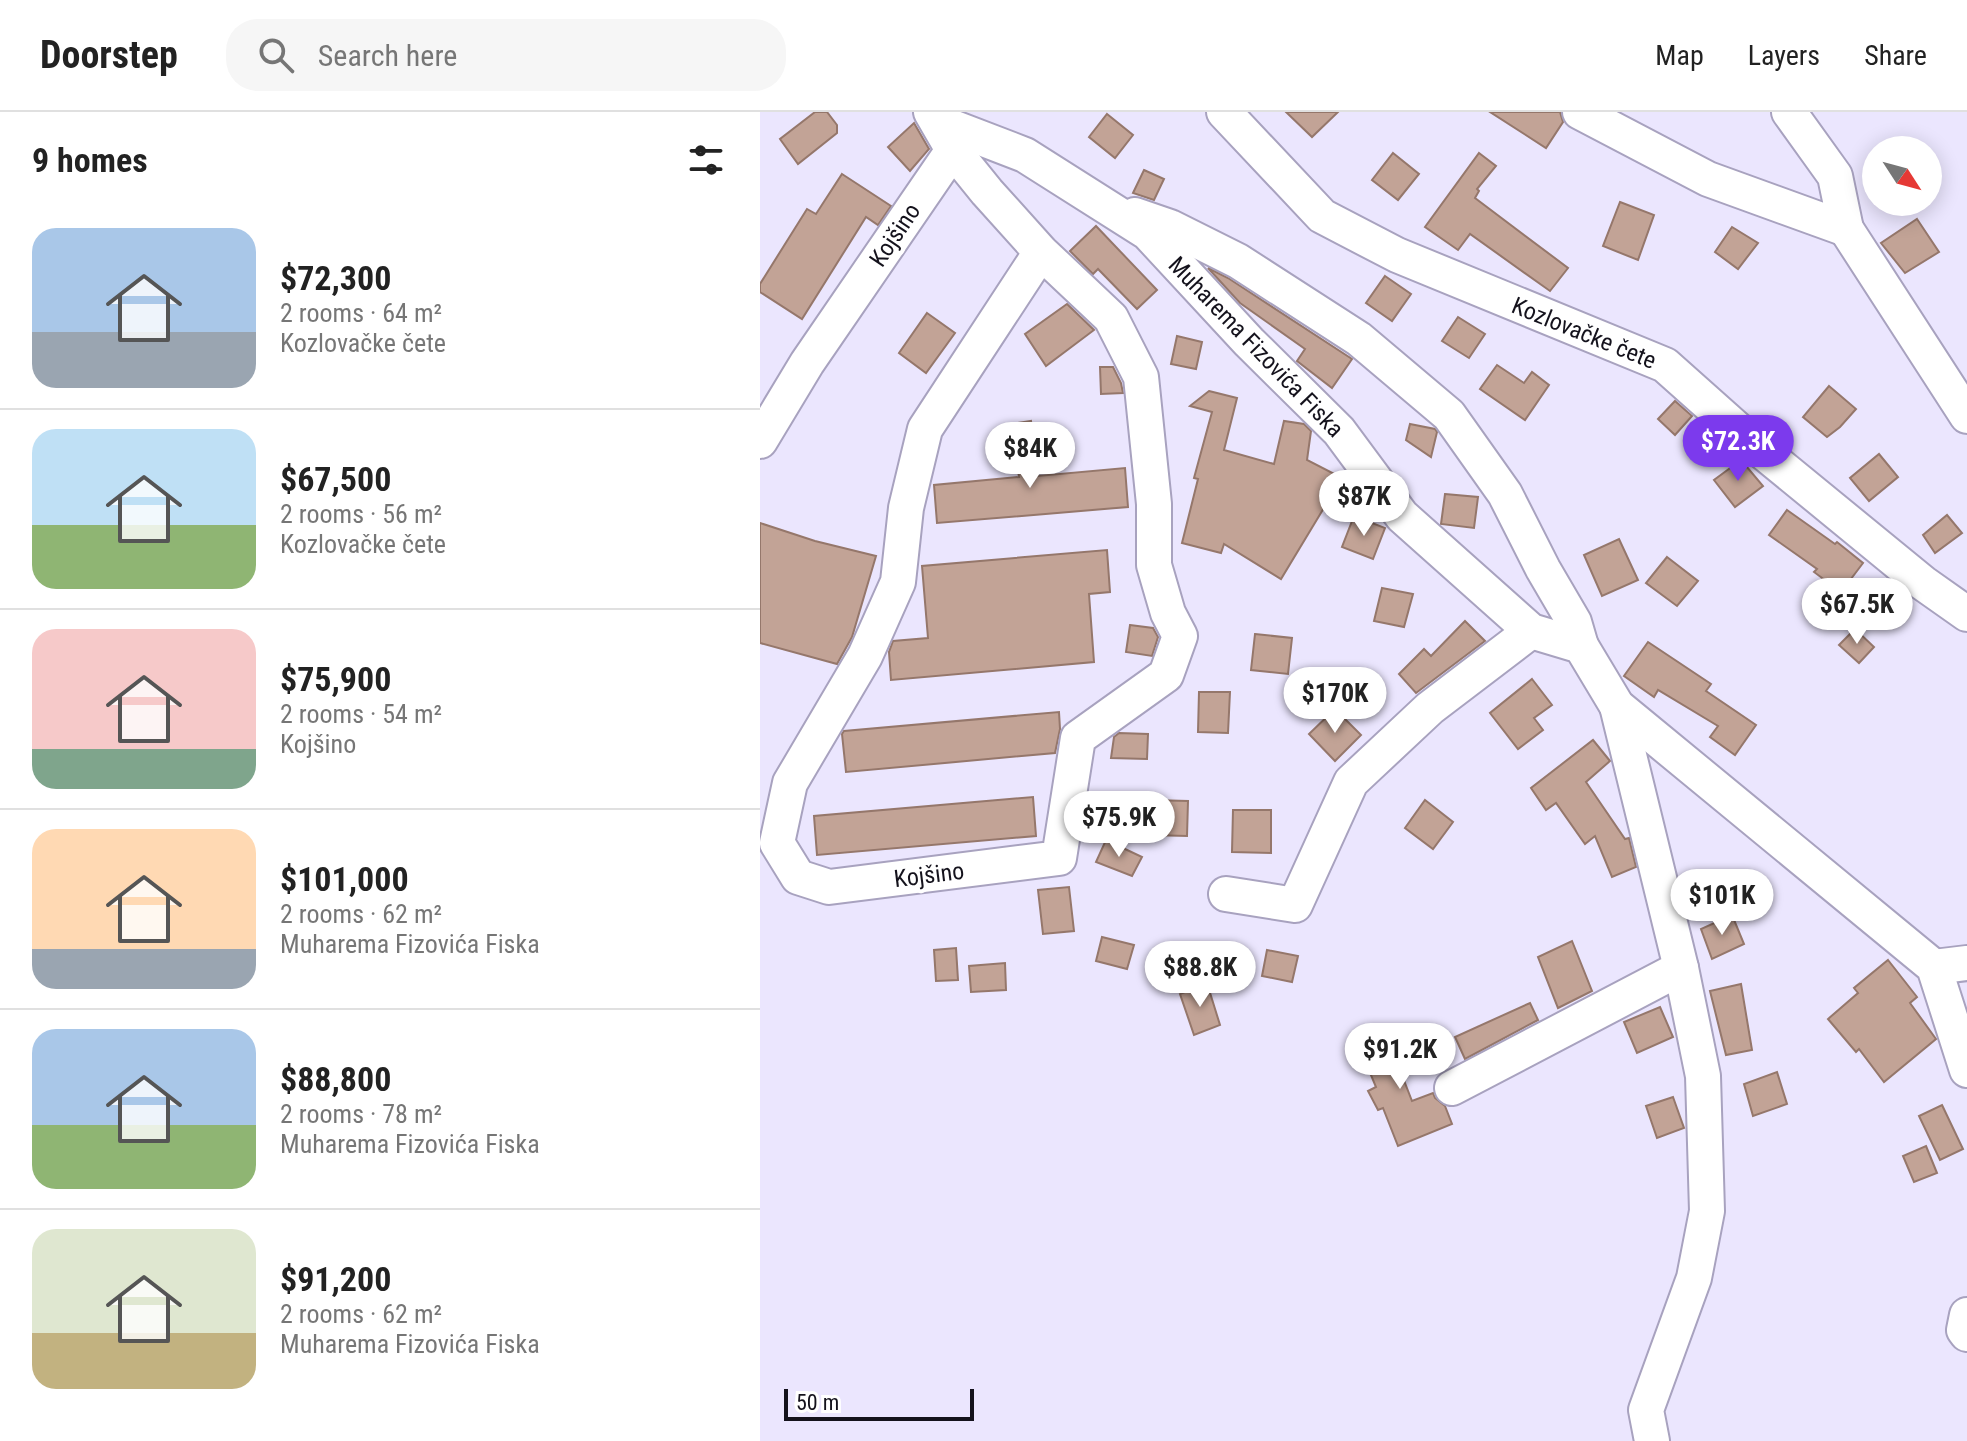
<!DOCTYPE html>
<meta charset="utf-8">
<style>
:root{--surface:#fff;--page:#f6f6f6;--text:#222;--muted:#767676;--line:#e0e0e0;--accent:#7c3aed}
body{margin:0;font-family:"Roboto Condensed",sans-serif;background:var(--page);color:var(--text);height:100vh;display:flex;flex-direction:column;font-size:30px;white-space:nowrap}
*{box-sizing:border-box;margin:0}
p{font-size:26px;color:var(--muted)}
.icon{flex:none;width:44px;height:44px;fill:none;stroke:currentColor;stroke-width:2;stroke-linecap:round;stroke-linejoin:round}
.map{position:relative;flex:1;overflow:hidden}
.side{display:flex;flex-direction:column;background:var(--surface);width:760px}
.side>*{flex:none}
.needle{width:52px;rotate:126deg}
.buttons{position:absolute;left:1102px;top:24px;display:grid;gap:16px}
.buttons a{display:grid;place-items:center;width:80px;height:80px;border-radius:50%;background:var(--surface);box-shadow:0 4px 20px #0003;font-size:40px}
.scale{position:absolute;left:24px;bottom:20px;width:190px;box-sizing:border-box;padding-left:8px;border:4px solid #14121c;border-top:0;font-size:22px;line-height:28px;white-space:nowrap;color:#14121c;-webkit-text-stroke:6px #fff;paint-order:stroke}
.price{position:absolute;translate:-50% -68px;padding:0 18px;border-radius:28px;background:#fff;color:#222;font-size:26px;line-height:52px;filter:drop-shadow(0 2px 4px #0008)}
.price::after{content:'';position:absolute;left:50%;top:48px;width:24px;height:18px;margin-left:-12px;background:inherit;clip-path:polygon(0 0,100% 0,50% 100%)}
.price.selected{background:var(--accent);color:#fff}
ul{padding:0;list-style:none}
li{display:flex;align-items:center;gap:24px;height:200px;padding:0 32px}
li+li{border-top:2px solid var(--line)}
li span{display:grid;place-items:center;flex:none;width:224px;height:160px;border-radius:24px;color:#555}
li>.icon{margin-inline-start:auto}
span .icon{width:96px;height:96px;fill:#fffc;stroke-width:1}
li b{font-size:34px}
h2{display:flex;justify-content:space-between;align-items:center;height:96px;padding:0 32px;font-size:34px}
header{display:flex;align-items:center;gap:48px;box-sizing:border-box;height:112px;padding:0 40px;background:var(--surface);border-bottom:2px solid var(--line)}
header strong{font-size:38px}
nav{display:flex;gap:44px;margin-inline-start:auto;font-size:28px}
.search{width:560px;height:72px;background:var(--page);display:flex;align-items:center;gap:20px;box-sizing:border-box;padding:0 28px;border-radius:32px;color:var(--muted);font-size:30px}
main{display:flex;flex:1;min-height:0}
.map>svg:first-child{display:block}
</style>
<header>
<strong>Doorstep</strong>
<div class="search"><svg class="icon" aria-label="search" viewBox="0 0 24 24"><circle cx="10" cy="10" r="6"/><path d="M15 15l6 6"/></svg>Search here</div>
<nav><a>Map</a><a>Layers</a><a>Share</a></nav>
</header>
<main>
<section class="side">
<h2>9 homes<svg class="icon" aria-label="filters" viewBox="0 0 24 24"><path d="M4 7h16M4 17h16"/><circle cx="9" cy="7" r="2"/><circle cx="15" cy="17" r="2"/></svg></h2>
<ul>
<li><span style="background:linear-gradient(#a9c7e8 65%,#9aa5b1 0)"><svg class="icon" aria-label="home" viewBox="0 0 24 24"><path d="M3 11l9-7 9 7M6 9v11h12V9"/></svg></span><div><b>$72,300</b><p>2 rooms · 64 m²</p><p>Kozlovačke čete</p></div></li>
<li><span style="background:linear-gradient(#bfe0f5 60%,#8fb573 0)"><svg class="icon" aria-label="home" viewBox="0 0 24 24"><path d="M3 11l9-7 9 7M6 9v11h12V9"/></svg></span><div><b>$67,500</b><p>2 rooms · 56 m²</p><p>Kozlovačke čete</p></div></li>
<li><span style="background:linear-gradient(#f6c9c9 75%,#7fa58c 0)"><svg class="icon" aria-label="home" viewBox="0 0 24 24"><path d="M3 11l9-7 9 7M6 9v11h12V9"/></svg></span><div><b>$75,900</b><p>2 rooms · 54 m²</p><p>Kojšino</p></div></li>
<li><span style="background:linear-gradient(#ffd9b3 75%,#9aa5b1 0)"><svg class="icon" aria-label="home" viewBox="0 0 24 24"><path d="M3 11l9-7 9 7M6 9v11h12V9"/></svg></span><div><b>$101,000</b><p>2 rooms · 62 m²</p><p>Muharema Fizovića Fiska</p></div></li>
<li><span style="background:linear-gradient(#a9c7e8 60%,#8fb573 0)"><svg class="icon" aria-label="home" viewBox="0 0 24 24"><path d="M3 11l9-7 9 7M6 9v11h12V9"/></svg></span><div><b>$88,800</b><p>2 rooms · 78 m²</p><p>Muharema Fizovića Fiska</p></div></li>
<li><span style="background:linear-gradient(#dfe7d0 65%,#c2b280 0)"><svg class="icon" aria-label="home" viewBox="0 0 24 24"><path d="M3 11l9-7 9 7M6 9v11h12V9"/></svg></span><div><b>$91,200</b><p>2 rooms · 62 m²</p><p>Muharema Fizovića Fiska</p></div></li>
</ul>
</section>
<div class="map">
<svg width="1207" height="1329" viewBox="0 0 1207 1329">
<rect width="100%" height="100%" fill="#ebe6fe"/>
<!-- building -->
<g fill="#c2a396" stroke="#95776b" stroke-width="2">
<path d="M 55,0 L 67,0 L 77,13 L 77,21 L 38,52 L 20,27 Z"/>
<path d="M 526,0 L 578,0 L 552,25 Z"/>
<path d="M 730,0 L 800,0 L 803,10 L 786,36 Z"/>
<path d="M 347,2 L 373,23 L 355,46 L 329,25 Z"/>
<path d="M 154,11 L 169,37 L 150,59 L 128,35 Z"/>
<path d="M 633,41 L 659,62 L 638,88 L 612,68 Z"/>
<path d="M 719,41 L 736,54 L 717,77 L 719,79 L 715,86 L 808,156 L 790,179 L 710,122 L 698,138 L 665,115 Z"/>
<path d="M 384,58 L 404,67 L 394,88 L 373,81 Z"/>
<path d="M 82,62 L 131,94 L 118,113 L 106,105 L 42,207 L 0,180 L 0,172 L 47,97 L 56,102 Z"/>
<path d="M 860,90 L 894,103 L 878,148 L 843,134 Z"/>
<path d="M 1157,107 L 1179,140 L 1145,161 L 1121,131 Z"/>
<path d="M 336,114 L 397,178 L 377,197 L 338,157 L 333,162 L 310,139 Z"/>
<path d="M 972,115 L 998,131 L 978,157 L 955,140 Z"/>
<path d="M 448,156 L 468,166 L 592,247 L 572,276 L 537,249 L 545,237 L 480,191 Z"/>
<path d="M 625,164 L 651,182 L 632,209 L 606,191 Z"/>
<path d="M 307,192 L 334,218 L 286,254 L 265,222 Z"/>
<path d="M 167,201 L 195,221 L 166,261 L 139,241 Z"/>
<path d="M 698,205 L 725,222 L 709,246 L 682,229 Z"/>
<path d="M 417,224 L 442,230 L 436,257 L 411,252 Z"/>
<path d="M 737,253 L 764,271 L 772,260 L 789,273 L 765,308 L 720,277 Z"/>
<path d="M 340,255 L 353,255 L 361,271 L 363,281 L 341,282 Z"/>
<path d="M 1069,274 L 1096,297 L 1080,315 L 1067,325 L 1043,305 Z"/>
<path d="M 449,279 L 477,286 L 464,338 L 514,352 L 524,309 L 544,312 L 551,319 L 547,348 L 582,366 L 521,467 L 464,432 L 461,441 L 422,431 L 438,367 L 434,366 L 452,300 L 430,294 Z"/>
<path d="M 915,289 L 932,304 L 915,323 L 898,307 Z"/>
<path d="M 271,309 L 278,364 L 365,356 L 368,395 L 177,411 L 174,373 L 259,365 L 252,312 Z"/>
<path d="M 650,312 L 675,317 L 677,320 L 671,345 L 646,328 Z"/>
<path d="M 1119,342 L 1138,365 L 1109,389 L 1090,366 Z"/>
<path d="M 981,348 L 1003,374 L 975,395 L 954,368 Z"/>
<path d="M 685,382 L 718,385 L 714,416 L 681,412 Z"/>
<path d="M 1027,398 L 1075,432 L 1077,430 L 1103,451 L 1081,480 L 1054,460 L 1057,457 L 1009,423 Z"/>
<path d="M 1187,403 L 1202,421 L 1175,441 L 1163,423 Z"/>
<path d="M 594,404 L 625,416 L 613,447 L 582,435 Z"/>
<path d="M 0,411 L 55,429 L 116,444 L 92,525 L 77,552 L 0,531 Z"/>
<path d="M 859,427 L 878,468 L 842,484 L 824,443 Z"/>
<path d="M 347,438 L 350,480 L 329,482 L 334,550 L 131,568 L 129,540 L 133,529 L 168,526 L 162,454 Z"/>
<path d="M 907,445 L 938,469 L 917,494 L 886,471 Z"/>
<path d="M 622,476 L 653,482 L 644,515 L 614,509 Z"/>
<path d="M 705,509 L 725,529 L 656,581 L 639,562 L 664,537 L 671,544 Z"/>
<path d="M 370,513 L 393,516 L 398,525 L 392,544 L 366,540 Z"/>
<path d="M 1095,517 L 1114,535 L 1099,551 L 1079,533 Z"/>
<path d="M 495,522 L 532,526 L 528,562 L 491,558 Z"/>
<path d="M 888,530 L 951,572 L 946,579 L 996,613 L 975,643 L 950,625 L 958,614 L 898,578 L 894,585 L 864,564 Z"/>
<path d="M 772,567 L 792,593 L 774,606 L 783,618 L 758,637 L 730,601 Z"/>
<path d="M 439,580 L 470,580 L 468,621 L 438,620 Z"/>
<path d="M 575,597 L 601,623 L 575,649 L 549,622 Z"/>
<path d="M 299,600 L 300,617 L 295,641 L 86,660 L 82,622 L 84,619 Z"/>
<path d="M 359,621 L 388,622 L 387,647 L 351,646 L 354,625 Z"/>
<path d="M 833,628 L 850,649 L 826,670 L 865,727 L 869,726 L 876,755 L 852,765 L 835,724 L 825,732 L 796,691 L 786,698 L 771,676 Z"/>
<path d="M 273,685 L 276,724 L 57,743 L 54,704 Z"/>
<path d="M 391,688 L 428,689 L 427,724 L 390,723 Z"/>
<path d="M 665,688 L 693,710 L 673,737 L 645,716 Z"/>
<path d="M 473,698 L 511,698 L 511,741 L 472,740 Z"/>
<path d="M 346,728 L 382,745 L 372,764 L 336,750 Z"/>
<path d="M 309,775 L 314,819 L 283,822 L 278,778 Z"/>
<path d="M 972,803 L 984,832 L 952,847 L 941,817 Z"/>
<path d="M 342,825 L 374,833 L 367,857 L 336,849 Z"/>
<path d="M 812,829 L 832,879 L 798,896 L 778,845 Z"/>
<path d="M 196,836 L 198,868 L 176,869 L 174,838 Z"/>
<path d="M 507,838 L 538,844 L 532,870 L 502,864 Z"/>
<path d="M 1128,848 L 1157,885 L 1150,891 L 1176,927 L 1124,970 L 1099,937 L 1096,940 L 1068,907 L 1098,881 L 1094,876 Z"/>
<path d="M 245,851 L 246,878 L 211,880 L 209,854 Z"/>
<path d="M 447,871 L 460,913 L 434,923 L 420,882 Z"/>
<path d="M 981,872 L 992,938 L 966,943 L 950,879 Z"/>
<path d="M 770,891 L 778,908 L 705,947 L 695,925 Z"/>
<path d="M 900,895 L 913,925 L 877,941 L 864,910 Z"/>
<path d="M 636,916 L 650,948 L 638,953 L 652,989 L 673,981 L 675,986 L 685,994 L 692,1012 L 638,1034 L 623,996 L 618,998 L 608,979 L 616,975 L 598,932 Z"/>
<path d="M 1017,960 L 1027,992 L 993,1004 L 984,972 Z"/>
<path d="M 913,985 L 924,1016 L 897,1026 L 886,994 Z"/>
<path d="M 1182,993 L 1203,1037 L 1180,1048 L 1159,1004 Z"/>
<path d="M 1166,1034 L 1177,1061 L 1154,1070 L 1143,1044 Z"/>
</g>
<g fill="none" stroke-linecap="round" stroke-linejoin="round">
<!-- minor casing -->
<g stroke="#a8a2bf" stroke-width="38">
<g id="minor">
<path d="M 171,0 L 193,38 L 227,80 L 281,140 L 351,206 L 381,265 L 394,392 L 394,453 L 408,501 L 420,524 L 406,563 L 318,626 L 299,746 L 69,775 L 38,765 L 17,731 L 30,671 L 105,544 L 138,470 L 146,396 L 165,317 L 281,140"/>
<path d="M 464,0 L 562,104 L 637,143 L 905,253 L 997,335 L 1163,471 L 1207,502"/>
<path d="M 820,0 L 948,67 L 1086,117 L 1075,64 L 1029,0"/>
<path d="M 179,10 L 265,43 L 388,121 L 489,230 L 579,319 L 642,404 L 771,519 L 821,534 L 857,594 L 1174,855 L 1207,958"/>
<path d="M 375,103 L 410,115 L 478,149 L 599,227 L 689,303 L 745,382 L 783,457 L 814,510 L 821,534"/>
<path d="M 1086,117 L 1207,304"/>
<path d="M 0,329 L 47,251 L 193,38"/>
<path d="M 466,782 L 535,793 L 591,670 L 670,596 L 771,519"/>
<path d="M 1174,855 L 1207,851"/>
<path d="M 692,976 L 921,856 L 857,594"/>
<path d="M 1207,1203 L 1204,1218 L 1207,1222"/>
<path d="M 892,1329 L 886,1298 L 934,1166 L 947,1099 L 943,964 L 921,856"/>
</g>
</g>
<!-- minor -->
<use href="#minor" stroke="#fff" stroke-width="34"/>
</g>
<g text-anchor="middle" stroke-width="8" stroke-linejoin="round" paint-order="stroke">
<!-- street labels -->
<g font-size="24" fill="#14121c" stroke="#fff">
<text transform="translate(135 123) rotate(-56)" y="8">Kojšino</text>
<text transform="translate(824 221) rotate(22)" y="8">Kozlovačke čete</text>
<text transform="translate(496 235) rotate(46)" y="8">Muharema Fizovića Fiska</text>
<text transform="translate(169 763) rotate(-7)" y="8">Kojšino</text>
</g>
</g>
</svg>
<div class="buttons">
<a><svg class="needle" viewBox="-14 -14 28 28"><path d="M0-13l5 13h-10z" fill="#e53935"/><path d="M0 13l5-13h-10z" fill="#767676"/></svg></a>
</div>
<div class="scale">50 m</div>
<b class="price selected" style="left:978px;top:371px">$72.3K</b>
<b class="price" style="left:270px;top:378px">$84K</b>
<b class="price" style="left:604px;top:426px">$87K</b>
<b class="price" style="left:1097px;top:534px">$67.5K</b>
<b class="price" style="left:575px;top:623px">$170K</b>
<b class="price" style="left:359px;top:747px">$75.9K</b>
<b class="price" style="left:962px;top:825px">$101K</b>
<b class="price" style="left:440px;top:897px">$88.8K</b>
<b class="price" style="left:640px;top:979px">$91.2K</b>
</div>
</main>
